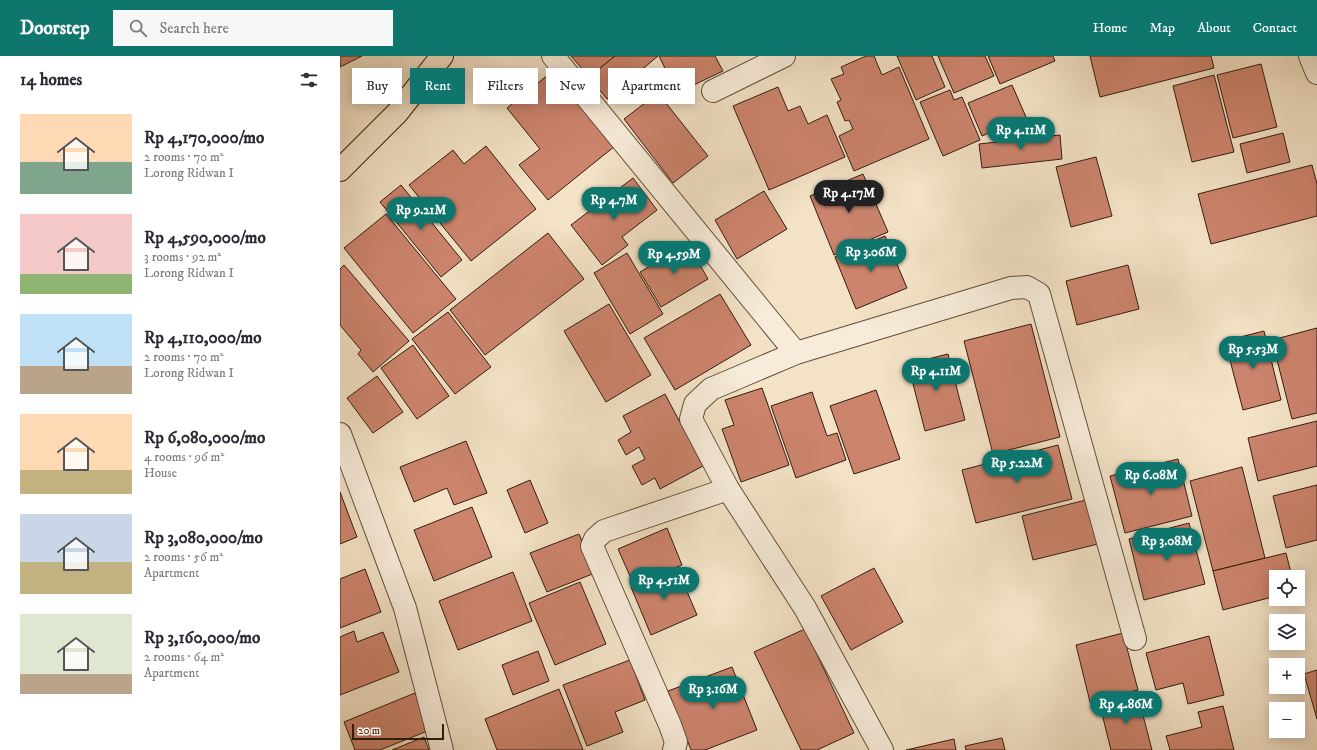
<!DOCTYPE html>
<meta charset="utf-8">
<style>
:root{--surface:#fff;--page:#f7f7f7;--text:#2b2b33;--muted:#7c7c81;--accent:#0f766e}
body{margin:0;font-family:"IM FELL DW Pica",serif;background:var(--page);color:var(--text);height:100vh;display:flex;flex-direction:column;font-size:15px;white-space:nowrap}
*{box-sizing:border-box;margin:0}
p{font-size:13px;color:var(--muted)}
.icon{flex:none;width:22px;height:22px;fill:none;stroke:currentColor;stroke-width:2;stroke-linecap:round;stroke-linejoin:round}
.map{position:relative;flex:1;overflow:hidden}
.panel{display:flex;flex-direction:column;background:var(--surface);width:340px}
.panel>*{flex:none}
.top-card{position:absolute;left:12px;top:12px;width:380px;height:36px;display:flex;gap:8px}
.buttons{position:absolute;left:929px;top:514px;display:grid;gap:8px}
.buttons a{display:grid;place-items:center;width:36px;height:36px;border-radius:0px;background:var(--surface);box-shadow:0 2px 10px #0003;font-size:20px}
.scale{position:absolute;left:12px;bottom:10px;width:92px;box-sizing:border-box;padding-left:4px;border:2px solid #331d0e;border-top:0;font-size:11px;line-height:14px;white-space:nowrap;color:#331d0e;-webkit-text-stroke:3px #f7ecda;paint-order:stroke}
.price{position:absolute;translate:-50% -34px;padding:0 9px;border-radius:14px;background:var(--accent);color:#fff;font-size:13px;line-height:26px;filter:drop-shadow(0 1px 2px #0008)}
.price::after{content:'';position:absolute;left:50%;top:24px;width:12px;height:9px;margin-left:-6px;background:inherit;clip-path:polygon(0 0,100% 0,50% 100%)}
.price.on{background:#222;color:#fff}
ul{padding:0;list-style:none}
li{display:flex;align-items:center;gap:12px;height:100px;padding:0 20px}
li span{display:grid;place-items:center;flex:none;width:112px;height:80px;border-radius:0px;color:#555}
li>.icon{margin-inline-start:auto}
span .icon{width:48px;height:48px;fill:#fffc;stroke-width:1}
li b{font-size:17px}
h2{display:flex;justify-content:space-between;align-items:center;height:48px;padding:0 20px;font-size:17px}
.tag{padding:0 14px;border-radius:0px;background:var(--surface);box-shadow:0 2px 10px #0003;font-size:14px;line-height:36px}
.tag.on{background:var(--accent);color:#fff}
header{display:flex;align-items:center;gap:24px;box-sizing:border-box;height:56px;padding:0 20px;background:var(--accent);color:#fff}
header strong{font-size:19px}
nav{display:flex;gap:22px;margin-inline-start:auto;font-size:14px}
.search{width:280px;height:36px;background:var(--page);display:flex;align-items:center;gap:10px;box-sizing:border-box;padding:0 14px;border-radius:0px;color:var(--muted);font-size:15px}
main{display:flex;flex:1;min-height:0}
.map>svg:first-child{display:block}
</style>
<header>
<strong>Doorstep</strong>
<div class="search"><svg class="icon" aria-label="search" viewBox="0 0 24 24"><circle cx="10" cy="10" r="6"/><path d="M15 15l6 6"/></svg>Search here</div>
<nav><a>Home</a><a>Map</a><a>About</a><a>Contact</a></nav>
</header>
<main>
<section class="panel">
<h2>14 homes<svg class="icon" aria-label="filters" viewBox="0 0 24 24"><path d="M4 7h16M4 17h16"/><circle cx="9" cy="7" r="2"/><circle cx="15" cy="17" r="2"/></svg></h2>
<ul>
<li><span style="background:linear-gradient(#ffd9b3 60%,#7fa58c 0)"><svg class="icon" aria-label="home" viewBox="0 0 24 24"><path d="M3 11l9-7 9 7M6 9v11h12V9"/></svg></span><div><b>Rp 4,170,000/mo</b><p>2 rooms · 70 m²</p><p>Lorong Ridwan I</p></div></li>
<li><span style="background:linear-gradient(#f6c9c9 75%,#8fb573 0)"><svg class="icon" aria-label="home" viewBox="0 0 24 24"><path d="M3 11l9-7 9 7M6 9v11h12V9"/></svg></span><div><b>Rp 4,590,000/mo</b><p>3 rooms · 92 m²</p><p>Lorong Ridwan I</p></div></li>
<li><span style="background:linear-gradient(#bfe0f5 65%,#b9a48a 0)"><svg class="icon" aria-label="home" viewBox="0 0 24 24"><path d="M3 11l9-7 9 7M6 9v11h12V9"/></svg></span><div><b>Rp 4,110,000/mo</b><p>2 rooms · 70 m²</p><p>Lorong Ridwan I</p></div></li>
<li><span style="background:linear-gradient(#ffd9b3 70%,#c2b280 0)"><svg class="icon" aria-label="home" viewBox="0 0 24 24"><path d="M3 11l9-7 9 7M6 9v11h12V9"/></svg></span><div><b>Rp 6,080,000/mo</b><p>4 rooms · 96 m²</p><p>House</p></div></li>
<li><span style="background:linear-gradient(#c9d6e8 60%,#c2b280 0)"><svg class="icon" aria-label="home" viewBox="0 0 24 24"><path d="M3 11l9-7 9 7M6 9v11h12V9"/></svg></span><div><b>Rp 3,080,000/mo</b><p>2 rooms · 56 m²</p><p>Apartment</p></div></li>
<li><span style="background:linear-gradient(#dfe7d0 75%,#b9a48a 0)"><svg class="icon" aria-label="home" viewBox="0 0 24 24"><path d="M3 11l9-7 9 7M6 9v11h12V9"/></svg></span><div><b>Rp 3,160,000/mo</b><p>2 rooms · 64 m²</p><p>Apartment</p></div></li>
</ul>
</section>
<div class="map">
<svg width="977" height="694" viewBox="0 0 977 694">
<rect width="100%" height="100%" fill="#f3e2c6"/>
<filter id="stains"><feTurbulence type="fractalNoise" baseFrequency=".005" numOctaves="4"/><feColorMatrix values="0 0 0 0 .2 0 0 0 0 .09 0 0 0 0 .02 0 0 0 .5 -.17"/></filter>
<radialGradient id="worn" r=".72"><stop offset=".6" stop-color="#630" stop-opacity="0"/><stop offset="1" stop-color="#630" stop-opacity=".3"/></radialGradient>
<!-- building -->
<g fill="#cc846d" stroke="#331d0e">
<path d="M 0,0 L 22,0 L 0,11 Z"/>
<path d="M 231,0 L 275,0 L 249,21 Z"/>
<path d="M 275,0 L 318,0 L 267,43 L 249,21 Z"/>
<path d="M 319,0 L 375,0 L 383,15 L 337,37 Z"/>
<path d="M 526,0 L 534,0 L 542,19 L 559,11 L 589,83 L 514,115 L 499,80 L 513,73 L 509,64 L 505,65 L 497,46 L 501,44 L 491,23 L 504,18 L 501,11 Z"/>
<path d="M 557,0 L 592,0 L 605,31 L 576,44 Z"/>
<path d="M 598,0 L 645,0 L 654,20 L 614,37 Z"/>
<path d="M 648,0 L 713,0 L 715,5 L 660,28 Z"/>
<path d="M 750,0 L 871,0 L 874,12 L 760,41 Z"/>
<path d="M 921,8 L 937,71 L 893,82 L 877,19 Z"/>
<path d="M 214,14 L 275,90 L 208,144 L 179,109 L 200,93 L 167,52 Z"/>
<path d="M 874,19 L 894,96 L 852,106 L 833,30 Z"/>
<path d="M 672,29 L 686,61 L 642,80 L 628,47 Z"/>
<path d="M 438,31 L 448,55 L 460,50 L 468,68 L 487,59 L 505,101 L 429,134 L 393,50 Z"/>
<path d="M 610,34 L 614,44 L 622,41 L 640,84 L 603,100 L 580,46 Z"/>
<path d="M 318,37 L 368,100 L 333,127 L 284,63 Z"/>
<path d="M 943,77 L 950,106 L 907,117 L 900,88 Z"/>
<path d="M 720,79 L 722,103 L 642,112 L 639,88 Z"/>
<path d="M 146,90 L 196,153 L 131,205 L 69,129 L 113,94 L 124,108 Z"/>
<path d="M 756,101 L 772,160 L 731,171 L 716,111 Z"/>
<path d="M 972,109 L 977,128 L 977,160 L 871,188 L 858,138 Z"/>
<path d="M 523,118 L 548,176 L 494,199 L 470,140 Z"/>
<path d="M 293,122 L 317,154 L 282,181 L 288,189 L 262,209 L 231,169 Z"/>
<path d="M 61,129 L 122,204 L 101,221 L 40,146 Z"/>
<path d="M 424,135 L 447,173 L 397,203 L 375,164 Z"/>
<path d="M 46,158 L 116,243 L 73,277 L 4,192 Z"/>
<path d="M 208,177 L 244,223 L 145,299 L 110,254 Z"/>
<path d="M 545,180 L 567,232 L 516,253 L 495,201 Z"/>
<path d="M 348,188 L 368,223 L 321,251 L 300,216 Z"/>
<path d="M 287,197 L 323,258 L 290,278 L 254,217 Z"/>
<path d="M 4,209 L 69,285 L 33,316 L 18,298 L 21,294 L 0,269 L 0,213 Z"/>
<path d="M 788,209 L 799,253 L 737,269 L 726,225 Z"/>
<path d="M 380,238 L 411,289 L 335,334 L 304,282 Z"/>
<path d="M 269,248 L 311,319 L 266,346 L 224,275 Z"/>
<path d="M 108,256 L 151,311 L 115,338 L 72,283 Z"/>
<path d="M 691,268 L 720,381 L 653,398 L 624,285 Z"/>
<path d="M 977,272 L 977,357 L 952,363 L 932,284 Z"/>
<path d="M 924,275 L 941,344 L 903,354 L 885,285 Z"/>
<path d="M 73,289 L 109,340 L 77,363 L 41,312 Z"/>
<path d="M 608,298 L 625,364 L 585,375 L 568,308 Z"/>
<path d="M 37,320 L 63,356 L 33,377 L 7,342 Z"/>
<path d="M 422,332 L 449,409 L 401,426 L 382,373 L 394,369 L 385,344 Z"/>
<path d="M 536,334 L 560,403 L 514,418 L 490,350 Z"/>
<path d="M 472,336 L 487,380 L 497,377 L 506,404 L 456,422 L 431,350 Z"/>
<path d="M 325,338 L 363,410 L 320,433 L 315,422 L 302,429 L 292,410 L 305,403 L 299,391 L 286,399 L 278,384 L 291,376 L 283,360 Z"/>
<path d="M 977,365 L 977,410 L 918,425 L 908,382 Z"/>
<path d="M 126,385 L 147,437 L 114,449 L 107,432 L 74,446 L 60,411 Z"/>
<path d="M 718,389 L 732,443 L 636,467 L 622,414 Z"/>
<path d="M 838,403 L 852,460 L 785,477 L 770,420 Z"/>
<path d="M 902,411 L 925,502 L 873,515 L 850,425 Z"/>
<path d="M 190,424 L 208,467 L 185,477 L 167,434 Z"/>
<path d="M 977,429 L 977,484 L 946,492 L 933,440 Z"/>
<path d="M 0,436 L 17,481 L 0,488 Z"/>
<path d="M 746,444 L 758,488 L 693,504 L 682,460 Z"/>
<path d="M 132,451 L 152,501 L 94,525 L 74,474 Z"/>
<path d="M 849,467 L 865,528 L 804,544 L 789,483 Z"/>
<path d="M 327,472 L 342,509 L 294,529 L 278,493 Z"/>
<path d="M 239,478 L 255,517 L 207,536 L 190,497 Z"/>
<path d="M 946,497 L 952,521 L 936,521 L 936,540 L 883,554 L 873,515 Z"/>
<path d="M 337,512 L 357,559 L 311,579 L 291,531 Z"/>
<path d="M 534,512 L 563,566 L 511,594 L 481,540 Z"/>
<path d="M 25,513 L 41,556 L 0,572 L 0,523 Z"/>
<path d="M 173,516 L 192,565 L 118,594 L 99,545 Z"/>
<path d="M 240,526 L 266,588 L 215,609 L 189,547 Z"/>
<path d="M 465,573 L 514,677 L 477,694 L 461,694 L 414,596 Z"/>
<path d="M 14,575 L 17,586 L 43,576 L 59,616 L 0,639 L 0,581 Z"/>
<path d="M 783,577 L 798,634 L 750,646 L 736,589 Z"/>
<path d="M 869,580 L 884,639 L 848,648 L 843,627 L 816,634 L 806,597 Z"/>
<path d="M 198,595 L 209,625 L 173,639 L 162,609 Z"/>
<path d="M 290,604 L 305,644 L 275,656 L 283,676 L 247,690 L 223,629 Z"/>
<path d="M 392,611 L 417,674 L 365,694 L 351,694 L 328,635 Z"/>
<path d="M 977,614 L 977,663 L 964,618 Z"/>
<path d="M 219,633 L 243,694 L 157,694 L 145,663 Z"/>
<path d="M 75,637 L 90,674 L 40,694 L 15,694 L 4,666 Z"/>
<path d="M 798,640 L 812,694 L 771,694 L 760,650 Z"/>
<path d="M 883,650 L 894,694 L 830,694 L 826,680 L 862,671 L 858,656 Z"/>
<path d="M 84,681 L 89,694 L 52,694 Z"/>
<path d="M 662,682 L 665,694 L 626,694 L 625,690 Z"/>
<path d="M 614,683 L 616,694 L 566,694 Z"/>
</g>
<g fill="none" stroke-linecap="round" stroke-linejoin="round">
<!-- minor casing -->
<g stroke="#634e3c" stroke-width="24">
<g id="minor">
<path d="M 213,0 L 456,297"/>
<path d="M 970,0 L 977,17"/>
<path d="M 373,35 L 444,0"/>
<path d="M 0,378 L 65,552 L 102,694"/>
<path d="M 334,694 L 336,686 L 330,669 L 252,490 L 255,483 L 264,475 L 388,433"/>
<path d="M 542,694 L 465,552 L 388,433 L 351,363 L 355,348 L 371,333 L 456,297 L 671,232 L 687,231 L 699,238 L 795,583"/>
</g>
</g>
<!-- major casing -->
<g stroke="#331d0e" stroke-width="24">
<path id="major" d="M 0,114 L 57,57 L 102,0"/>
</g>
<!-- minor -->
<use href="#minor" stroke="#f7ecda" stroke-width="22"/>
<!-- major -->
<use href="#major" stroke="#f3e2c6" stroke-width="22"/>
</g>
<rect width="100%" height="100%" filter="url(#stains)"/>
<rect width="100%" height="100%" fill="url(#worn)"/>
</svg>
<div class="buttons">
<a><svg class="icon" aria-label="locate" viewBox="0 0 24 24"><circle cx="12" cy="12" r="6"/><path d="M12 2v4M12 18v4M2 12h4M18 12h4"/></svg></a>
<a><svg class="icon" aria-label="layers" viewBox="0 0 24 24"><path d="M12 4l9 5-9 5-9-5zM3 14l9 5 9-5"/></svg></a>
<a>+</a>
<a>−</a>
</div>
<div class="scale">20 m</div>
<b class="price" style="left:681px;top:95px">Rp 4.11M</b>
<b class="price on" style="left:509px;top:158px">Rp 4.17M</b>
<b class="price" style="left:274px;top:165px">Rp 4.7M</b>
<b class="price" style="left:81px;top:175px">Rp 9.21M</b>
<b class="price" style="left:531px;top:217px">Rp 3.06M</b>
<b class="price" style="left:334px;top:219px">Rp 4.59M</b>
<b class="price" style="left:913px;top:314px">Rp 5.53M</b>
<b class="price" style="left:596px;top:336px">Rp 4.11M</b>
<b class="price" style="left:677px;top:428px">Rp 5.22M</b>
<b class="price" style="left:811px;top:440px">Rp 6.08M</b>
<b class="price" style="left:827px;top:506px">Rp 3.08M</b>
<b class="price" style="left:324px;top:545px">Rp 4.51M</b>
<b class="price" style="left:373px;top:654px">Rp 3.16M</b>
<b class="price" style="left:786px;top:669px">Rp 4.86M</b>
<div class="top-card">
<a class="tag">Buy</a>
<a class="tag on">Rent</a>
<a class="tag">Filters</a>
<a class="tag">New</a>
<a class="tag">Apartment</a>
</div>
</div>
</main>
